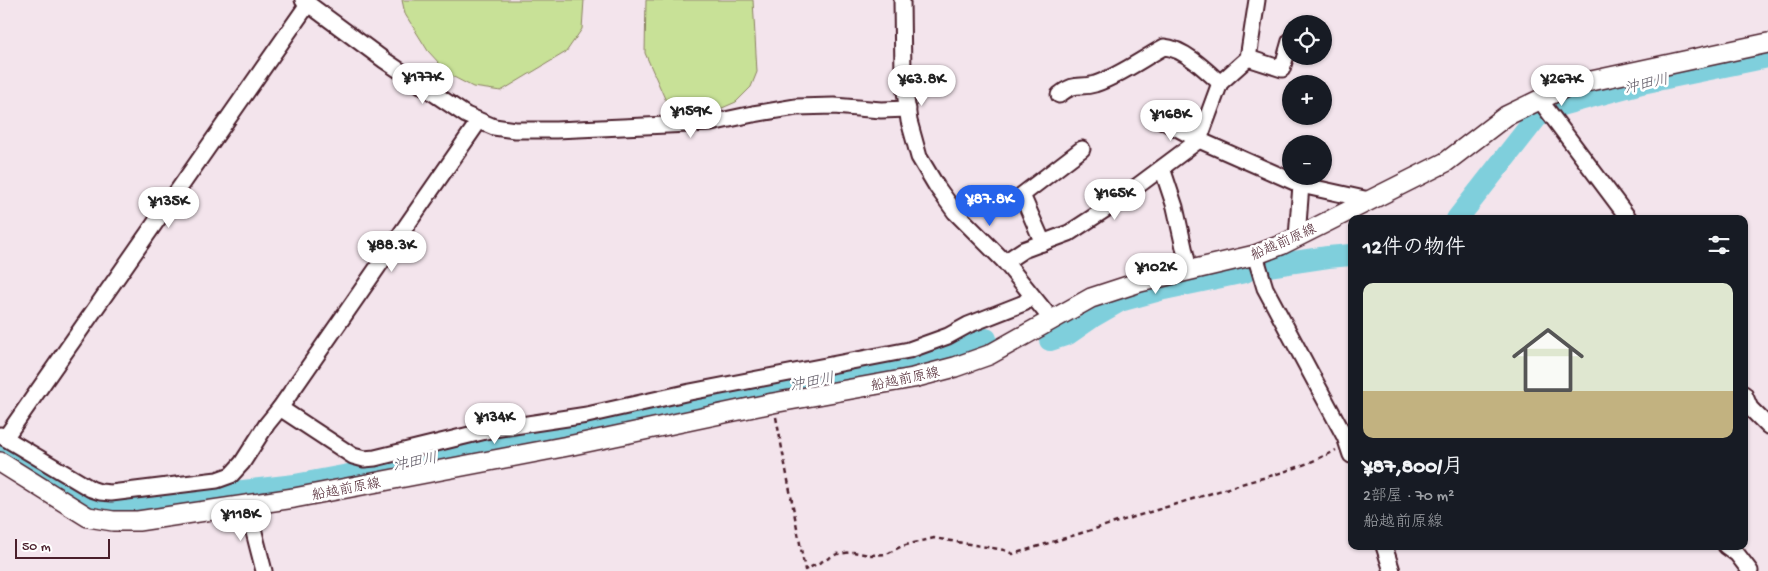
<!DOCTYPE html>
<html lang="ja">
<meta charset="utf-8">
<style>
:root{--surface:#171b24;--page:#20242c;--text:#f1f3f6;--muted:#9ea1a6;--line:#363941;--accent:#2563eb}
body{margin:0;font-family:"Gochi Hand","Klee One",sans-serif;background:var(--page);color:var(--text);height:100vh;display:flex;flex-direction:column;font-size:19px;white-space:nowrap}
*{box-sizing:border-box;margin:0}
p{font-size:16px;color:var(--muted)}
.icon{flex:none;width:28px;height:28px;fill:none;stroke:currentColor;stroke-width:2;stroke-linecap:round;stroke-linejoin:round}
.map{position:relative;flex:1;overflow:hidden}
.panel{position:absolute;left:1348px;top:215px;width:400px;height:335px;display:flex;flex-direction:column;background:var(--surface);border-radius:10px;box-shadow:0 1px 4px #0004}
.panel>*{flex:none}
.buttons{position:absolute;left:1282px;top:15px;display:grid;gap:10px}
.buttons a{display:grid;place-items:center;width:50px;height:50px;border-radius:50%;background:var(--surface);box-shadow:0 1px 4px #0004;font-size:25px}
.scale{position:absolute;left:15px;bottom:12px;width:95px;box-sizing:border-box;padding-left:5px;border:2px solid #4a1f2b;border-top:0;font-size:14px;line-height:18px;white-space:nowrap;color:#4a1f2b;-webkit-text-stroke:4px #fff;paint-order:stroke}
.price{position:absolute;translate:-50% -42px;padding:0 11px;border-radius:18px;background:#fff;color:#222;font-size:16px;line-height:32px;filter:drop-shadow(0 1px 2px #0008)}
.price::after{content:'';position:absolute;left:50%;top:30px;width:15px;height:11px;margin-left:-8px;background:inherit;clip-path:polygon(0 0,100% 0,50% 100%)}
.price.selected{background:var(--accent);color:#fff}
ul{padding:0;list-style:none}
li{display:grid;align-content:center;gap:10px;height:265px;padding:0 15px}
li+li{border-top:1px solid var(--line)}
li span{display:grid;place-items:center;height:155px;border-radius:10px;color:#555}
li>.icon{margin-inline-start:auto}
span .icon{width:90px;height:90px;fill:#fffc;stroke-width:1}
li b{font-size:21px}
h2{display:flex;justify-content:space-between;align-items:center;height:60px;padding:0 15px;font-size:21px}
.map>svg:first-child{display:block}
</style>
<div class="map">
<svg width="1768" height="571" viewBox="0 0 1768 571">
<rect width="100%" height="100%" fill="#f3e4ec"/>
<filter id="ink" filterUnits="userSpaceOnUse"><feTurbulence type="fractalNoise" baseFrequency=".02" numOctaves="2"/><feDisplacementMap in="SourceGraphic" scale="10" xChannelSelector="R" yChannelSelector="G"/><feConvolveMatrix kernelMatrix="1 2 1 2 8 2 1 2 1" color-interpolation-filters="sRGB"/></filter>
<g filter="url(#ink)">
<!-- green -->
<g fill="#c8e197" stroke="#898061">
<path d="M 402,0 L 584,0 L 582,29 L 566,52 L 501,91 L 473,87 L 450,75 L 428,51 L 405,14 Z"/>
<path d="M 646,0 L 753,0 L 757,72 L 751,87 L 736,102 L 706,115 L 688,118 L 669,108 L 645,53 Z"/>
</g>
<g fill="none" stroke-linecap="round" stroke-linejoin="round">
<!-- river -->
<g stroke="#7fcfdc" stroke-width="22">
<path d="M 1457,219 L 1537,117 L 1554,107 L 1642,83 L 1768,57"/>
<path d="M 1268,266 L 1328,257 L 1351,255"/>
<path d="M 1050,340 L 1068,334 L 1094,316 L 1120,301 L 1164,289 L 1245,272"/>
<path d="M 0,449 L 83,501 L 99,507 L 295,485 L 434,459 L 949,354 L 966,344 L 986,339"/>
</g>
<!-- minor casing -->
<g stroke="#4a1f2b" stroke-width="19">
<g id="minor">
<path d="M 303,0 L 384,60 L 466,115 L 494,127 L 515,130 L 556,130 L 711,123 L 753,114 L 796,107 L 834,106 L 881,110 L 908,109"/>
<path d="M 902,0 L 903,76 L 909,121 L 919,157 L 937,187 L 955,212 L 1005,262 L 1052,320"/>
<path d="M 1248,58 L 1282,69 L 1290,41"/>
<path d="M 1059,95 C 1077,81 1078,89 1095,84 C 1119,76 1142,59 1164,47 C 1183,48 1206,70 1220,83"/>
<path d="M 1539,99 L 1629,219"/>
<path d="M 1156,117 L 1199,140 L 1301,185 L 1369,200"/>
<path d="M 1162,168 L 1175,207 L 1189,270"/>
<path d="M 1297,237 L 1301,185"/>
<path d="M 1043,243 L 1022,195 L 1082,149"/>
<path d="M 1255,255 L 1265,288 L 1345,437 L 1351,455"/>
<path d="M 1005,262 L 1023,250 L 1069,233 L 1112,205 L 1199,140 L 1220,83 L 1248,58 L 1257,0"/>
<path d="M 1744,394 L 1750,408 L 1768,426"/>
<path d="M 280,408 L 479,121"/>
<path d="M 0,435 L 91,489 L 100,492 L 111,493 L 217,480 L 231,475 L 242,463 L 267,424 L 280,408 L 353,456 L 364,459 L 375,458 L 494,429 L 587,415 L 690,392 L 909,350 L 948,336 L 968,325 L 1024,303 L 1031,296"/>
<path d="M 5,438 L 308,4"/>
<path d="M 247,505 L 264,571"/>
<path d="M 1384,546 L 1392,571"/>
<path d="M 1726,546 L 1737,554 L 1750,571"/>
</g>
</g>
<!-- major casing -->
<g stroke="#4a1f2b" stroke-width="22">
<path id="major" d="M 0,462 L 88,517 L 113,521 L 138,521 L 294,498 L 568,446 L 773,403 L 913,378 L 955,367 L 989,355 L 1091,298 L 1140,282 L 1255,255 L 1281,245 L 1446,162 L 1506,116 L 1568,86 L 1768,43"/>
</g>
<!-- path -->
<path stroke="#4a1f2b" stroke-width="2.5" stroke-dasharray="5 4" stroke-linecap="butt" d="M 776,417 L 805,570 L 837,554 L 853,552 L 869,555 L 887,554 L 902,546 L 934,538 L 1004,550 L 1013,554 L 1248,482 C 1279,474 1308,465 1336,450"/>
<!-- minor -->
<use href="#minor" stroke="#fff" stroke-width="15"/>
<!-- major -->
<use href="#major" stroke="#fff" stroke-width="19"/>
</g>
</g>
<g text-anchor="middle" stroke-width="5" stroke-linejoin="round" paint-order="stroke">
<!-- street labels -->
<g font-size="14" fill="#4a1f2b" stroke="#fff">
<text transform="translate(1283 241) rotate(-24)" y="5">船越前原線</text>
<text transform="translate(905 378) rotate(-12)" y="5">船越前原線</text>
<text transform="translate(346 488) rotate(-11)" y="5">船越前原線</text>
</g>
<!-- water labels -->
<g font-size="15" font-style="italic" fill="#5a5460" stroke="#fff">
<text transform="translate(1646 83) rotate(-13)" y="5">沖田川</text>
<text transform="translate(812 381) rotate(-11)" y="5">沖田川</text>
<text transform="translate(415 461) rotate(-11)" y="5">沖田川</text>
</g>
</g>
</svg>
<div class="buttons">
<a><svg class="icon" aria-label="locate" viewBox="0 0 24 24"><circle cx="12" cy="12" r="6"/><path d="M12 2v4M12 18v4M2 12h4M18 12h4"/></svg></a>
<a>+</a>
<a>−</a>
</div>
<div class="scale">50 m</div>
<b class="price" style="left:423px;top:105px">¥177K</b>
<b class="price" style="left:922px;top:107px">¥63.8K</b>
<b class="price" style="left:1562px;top:107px">¥267K</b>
<b class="price" style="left:691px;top:139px">¥159K</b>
<b class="price" style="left:1171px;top:142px">¥168K</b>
<b class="price" style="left:1115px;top:221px">¥165K</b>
<b class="price selected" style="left:990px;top:227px">¥87.8K</b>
<b class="price" style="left:169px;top:229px">¥135K</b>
<b class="price" style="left:392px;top:273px">¥88.3K</b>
<b class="price" style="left:1156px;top:295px">¥102K</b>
<b class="price" style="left:495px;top:445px">¥134K</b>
<b class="price" style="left:241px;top:542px">¥118K</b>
<section class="panel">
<h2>12件の物件<svg class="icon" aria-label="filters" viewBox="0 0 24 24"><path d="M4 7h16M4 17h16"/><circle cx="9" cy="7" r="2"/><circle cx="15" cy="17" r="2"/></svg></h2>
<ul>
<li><span style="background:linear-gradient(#dfe7d0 70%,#c2b280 0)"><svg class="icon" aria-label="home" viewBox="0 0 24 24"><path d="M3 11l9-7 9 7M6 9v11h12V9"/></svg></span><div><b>¥87,800/月</b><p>2部屋 · 70 m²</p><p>船越前原線</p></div></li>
</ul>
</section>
</div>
